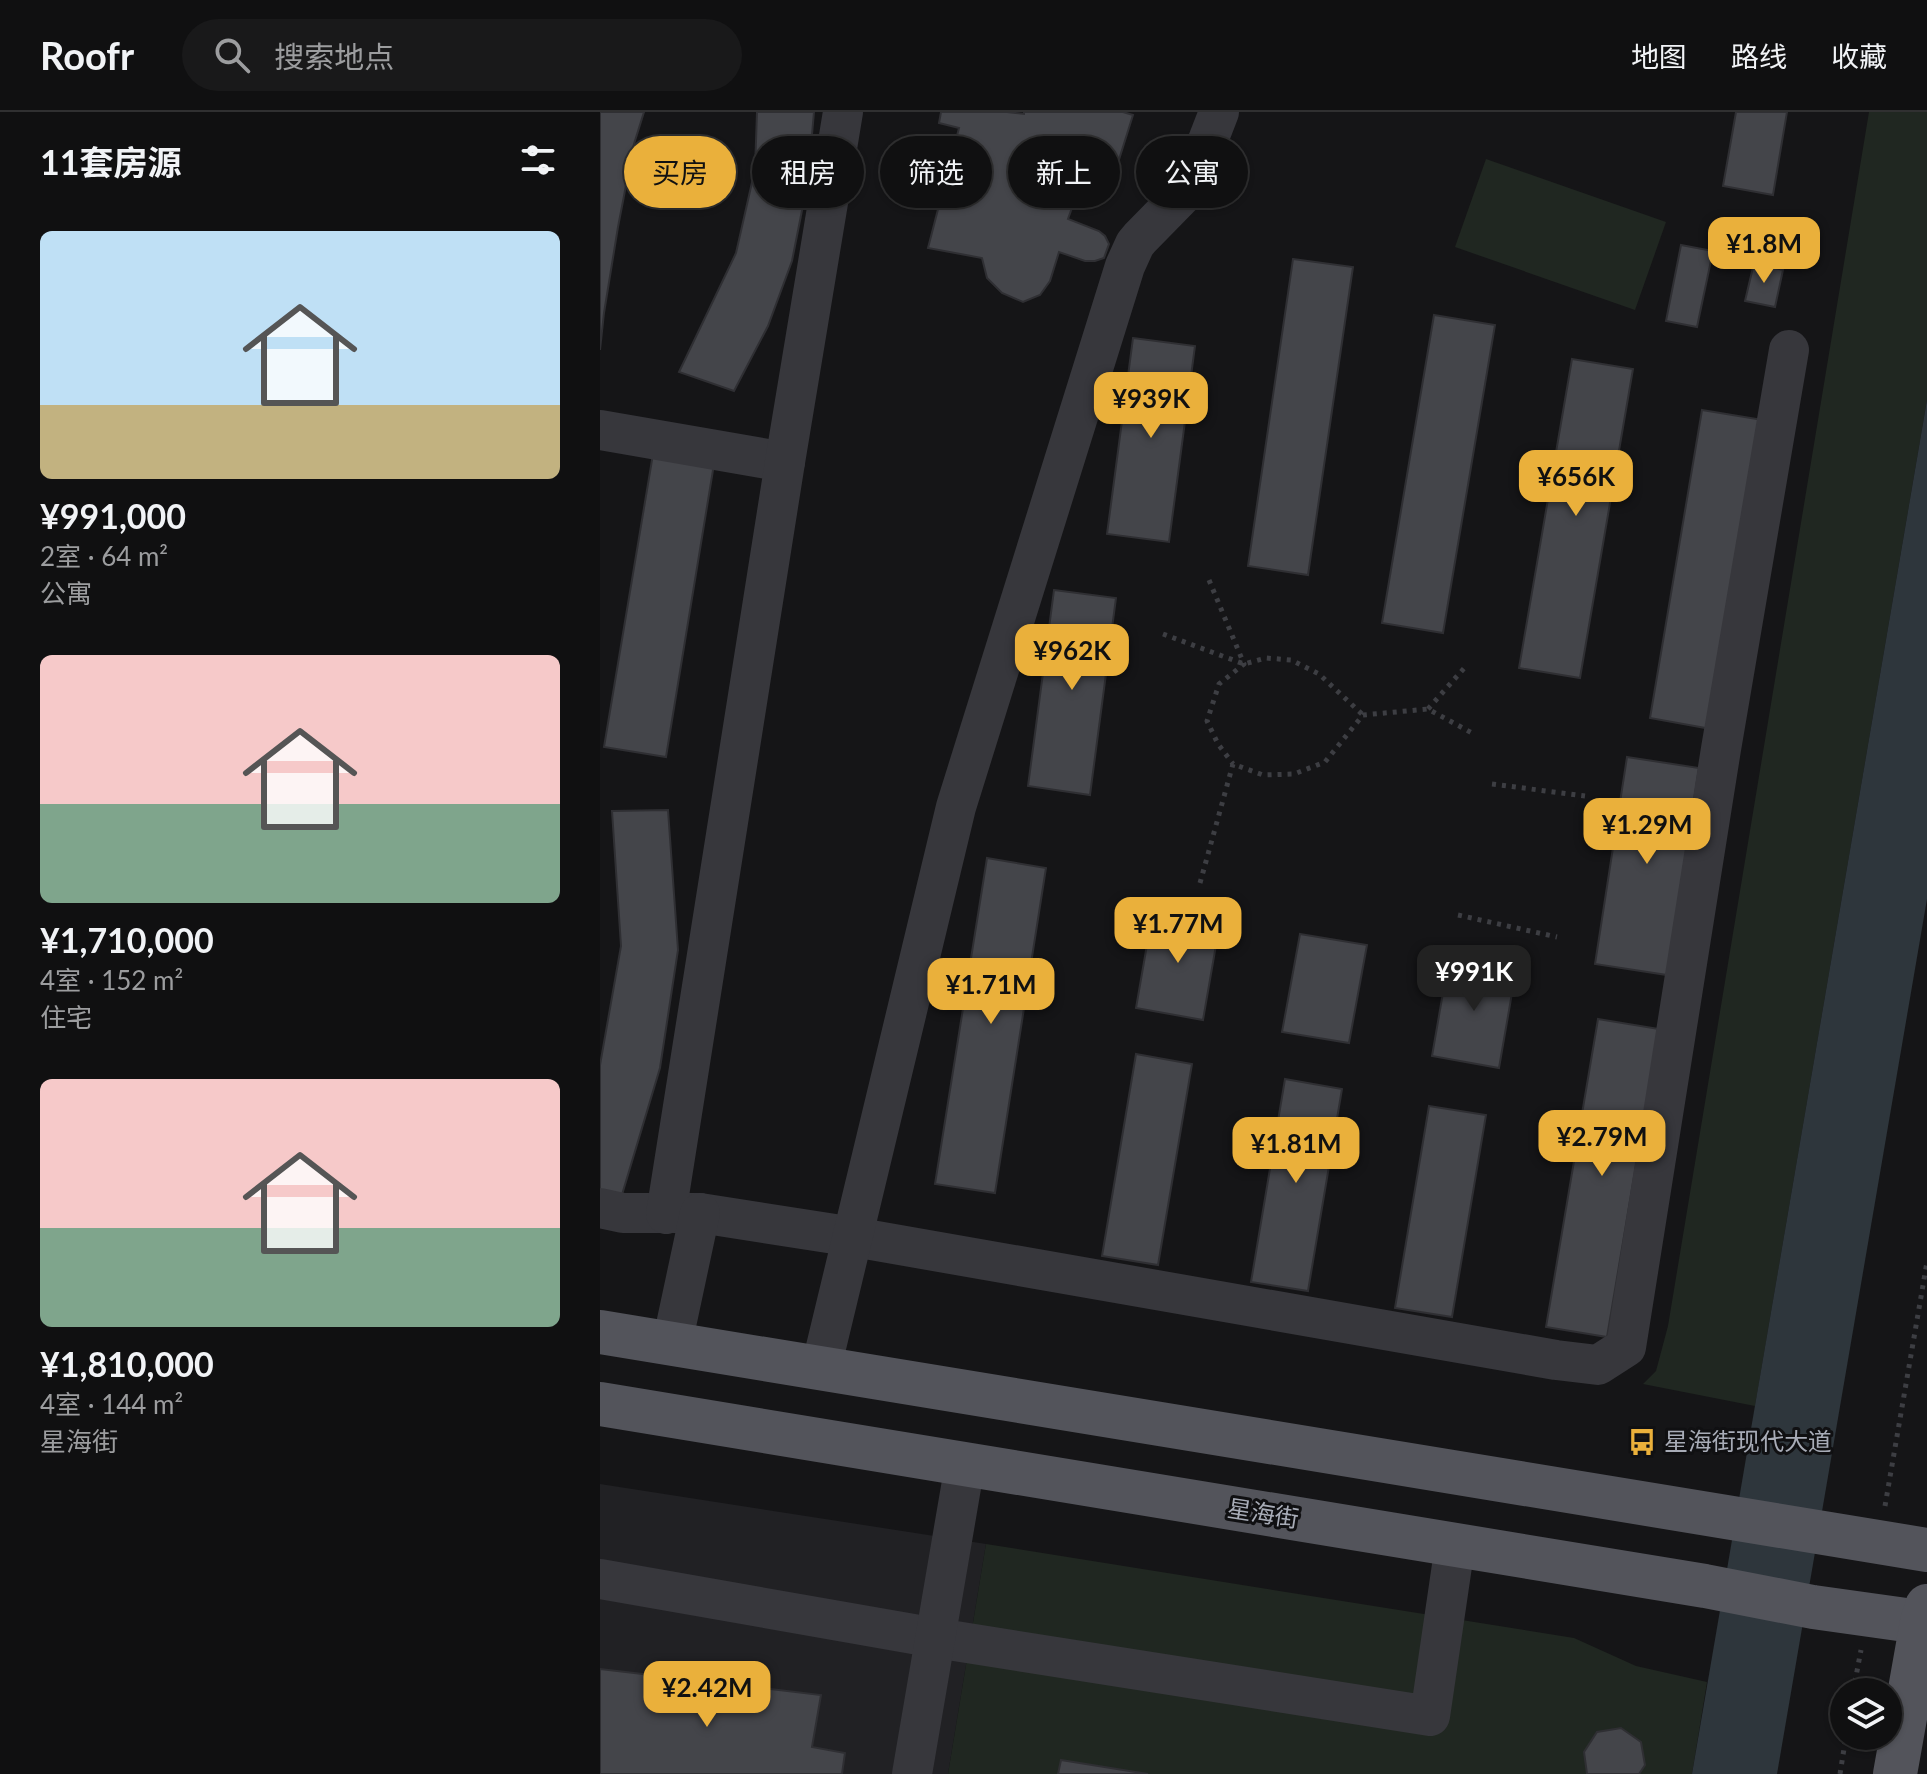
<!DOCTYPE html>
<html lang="zh">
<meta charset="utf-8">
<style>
:root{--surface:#101011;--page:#19191a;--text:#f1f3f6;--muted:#9c9d9f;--line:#303031;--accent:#eab03b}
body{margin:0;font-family:Lato,"Noto Sans SC",sans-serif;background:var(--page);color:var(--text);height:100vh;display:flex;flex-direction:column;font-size:30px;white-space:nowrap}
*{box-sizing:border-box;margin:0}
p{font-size:26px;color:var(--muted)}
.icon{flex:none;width:44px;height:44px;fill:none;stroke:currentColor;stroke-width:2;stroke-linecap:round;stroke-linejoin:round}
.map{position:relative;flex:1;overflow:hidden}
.sheet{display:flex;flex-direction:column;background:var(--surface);width:600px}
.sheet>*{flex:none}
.hud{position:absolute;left:24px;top:24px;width:760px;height:72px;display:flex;gap:16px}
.tools{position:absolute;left:1230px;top:1566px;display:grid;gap:16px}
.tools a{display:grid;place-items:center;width:72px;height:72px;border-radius:50%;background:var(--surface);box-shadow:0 2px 6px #0004,0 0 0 2px var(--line);font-size:40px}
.price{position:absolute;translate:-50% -68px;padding:0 18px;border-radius:16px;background:var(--accent);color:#111;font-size:26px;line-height:52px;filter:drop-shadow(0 2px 4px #0008)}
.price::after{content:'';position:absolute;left:50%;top:48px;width:24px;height:18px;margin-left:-12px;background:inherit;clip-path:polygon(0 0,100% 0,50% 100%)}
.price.selected{background:#222;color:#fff}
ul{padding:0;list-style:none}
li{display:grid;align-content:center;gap:16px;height:424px;padding:0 40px}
li span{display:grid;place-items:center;height:248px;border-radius:12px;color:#555}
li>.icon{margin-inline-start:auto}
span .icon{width:144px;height:144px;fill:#fffc;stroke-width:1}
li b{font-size:34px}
h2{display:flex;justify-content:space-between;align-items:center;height:96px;padding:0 40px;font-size:34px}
.chip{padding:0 28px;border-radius:36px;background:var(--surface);box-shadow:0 2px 6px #0004,0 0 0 2px var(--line);font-size:28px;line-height:72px}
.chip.selected{background:var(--accent);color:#111}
header{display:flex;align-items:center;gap:48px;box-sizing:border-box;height:112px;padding:0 40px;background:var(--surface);border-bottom:2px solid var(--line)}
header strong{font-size:38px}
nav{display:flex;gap:44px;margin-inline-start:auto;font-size:28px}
.search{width:560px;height:72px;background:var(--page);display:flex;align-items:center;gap:20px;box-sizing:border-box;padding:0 28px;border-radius:44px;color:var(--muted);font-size:30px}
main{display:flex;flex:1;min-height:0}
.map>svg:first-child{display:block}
</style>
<header>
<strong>Roofr</strong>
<div class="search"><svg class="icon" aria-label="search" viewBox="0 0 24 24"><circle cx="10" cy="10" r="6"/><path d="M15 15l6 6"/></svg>搜索地点</div>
<nav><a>地图</a><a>路线</a><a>收藏</a></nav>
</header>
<main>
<section class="sheet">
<h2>11套房源<svg class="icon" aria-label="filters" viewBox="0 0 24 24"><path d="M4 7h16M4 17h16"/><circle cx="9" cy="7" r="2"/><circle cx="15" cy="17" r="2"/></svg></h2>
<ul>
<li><span style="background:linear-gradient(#bfe0f5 70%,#c2b280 0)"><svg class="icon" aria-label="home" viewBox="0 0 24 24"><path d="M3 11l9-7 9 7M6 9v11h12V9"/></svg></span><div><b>¥991,000</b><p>2室 · 64 m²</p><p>公寓</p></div></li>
<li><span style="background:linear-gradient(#f6c9c9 60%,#7fa58c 0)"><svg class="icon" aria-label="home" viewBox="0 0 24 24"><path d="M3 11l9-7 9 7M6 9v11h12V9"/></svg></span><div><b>¥1,710,000</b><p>4室 · 152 m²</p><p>住宅</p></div></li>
<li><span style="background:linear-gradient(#f6c9c9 60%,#7fa58c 0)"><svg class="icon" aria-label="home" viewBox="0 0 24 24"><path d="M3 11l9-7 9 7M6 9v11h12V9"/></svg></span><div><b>¥1,810,000</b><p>4室 · 144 m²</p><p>星海街</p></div></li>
</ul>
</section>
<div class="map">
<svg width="1327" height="1662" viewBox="0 0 1327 1662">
<rect width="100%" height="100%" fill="#151517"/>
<!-- built -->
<path fill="#212124" d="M 0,1372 L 386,1432 L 348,1662 L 0,1662 Z"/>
<!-- green -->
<g fill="#202721">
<path d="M 1269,0 L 1327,0 L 1327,288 L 1155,1294 L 1043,1272 L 1056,1259 L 1068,1214 Z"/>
<path d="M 886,47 L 1066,110 L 1035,198 L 855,135 Z"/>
<path d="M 386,1432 L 974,1526 L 1036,1554 L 1107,1570 L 1092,1662 L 348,1662 Z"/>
</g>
<!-- water -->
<path fill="#2e363c" d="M 1327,288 L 1327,787 L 1177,1662 L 1092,1662 Z"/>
<!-- building -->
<g fill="#44454a" stroke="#2f2f33" stroke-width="2">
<path d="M 0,0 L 44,0 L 34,32 L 18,115 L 4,201 L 0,238 Z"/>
<path d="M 157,0 L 214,0 L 208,68 L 192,149 L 168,214 L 134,279 L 79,260 L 136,141 L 155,57 Z"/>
<path d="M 341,0 L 407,0 L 424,2 L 424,0 L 523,0 L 533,3 L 512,70 L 485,60 L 468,107 L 499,119 L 505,124 L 509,132 L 504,146 L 495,149 L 485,149 L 459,140 L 450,169 L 440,183 L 423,190 L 402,181 L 387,166 L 382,146 L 328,136 L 359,16 L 339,11 Z"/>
<path d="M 1136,0 L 1187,0 L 1173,83 L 1123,74 Z"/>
<path d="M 1081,133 L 1113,139 L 1097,215 L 1066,209 Z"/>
<path d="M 693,147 L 753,155 L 708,463 L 648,454 Z"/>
<path d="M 1154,151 L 1183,158 L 1175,195 L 1145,189 Z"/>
<path d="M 834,203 L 895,213 L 843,521 L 782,511 Z"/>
<path d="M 533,226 L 595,234 L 569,430 L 507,422 Z"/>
<path d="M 972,247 L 1033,257 L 980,566 L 919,556 Z"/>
<path d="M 1102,298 L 1163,308 L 1111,617 L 1050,606 Z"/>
<path d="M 53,342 L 114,352 L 66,645 L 4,635 Z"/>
<path d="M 454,478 L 516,486 L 490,683 L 428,674 Z"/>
<path d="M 1027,645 L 1099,656 L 1067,863 L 995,852 Z"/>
<path d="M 68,698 L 78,838 L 60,956 L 21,1086 L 0,1081 L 0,953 L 21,834 L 12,699 Z"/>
<path d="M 387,746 L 446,756 L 395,1081 L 335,1072 Z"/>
<path d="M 553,798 L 620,810 L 603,908 L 536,896 Z"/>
<path d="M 700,822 L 767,833 L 749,931 L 682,920 Z"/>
<path d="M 849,846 L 916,858 L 899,956 L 832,944 Z"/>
<path d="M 998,907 L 1059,917 L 1007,1225 L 946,1215 Z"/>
<path d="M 536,942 L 592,952 L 558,1153 L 502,1144 Z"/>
<path d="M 685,967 L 742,977 L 708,1179 L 651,1170 Z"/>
<path d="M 829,994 L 886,1003 L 852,1205 L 795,1196 Z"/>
<path d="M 0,1557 L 221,1583 L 212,1635 L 245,1641 L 242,1662 L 0,1662 Z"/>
<path d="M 1021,1616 L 1041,1630 L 1045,1653 L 1039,1662 L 987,1662 L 984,1640 L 997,1620 Z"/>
<path d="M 461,1648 L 548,1662 L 458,1662 Z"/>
</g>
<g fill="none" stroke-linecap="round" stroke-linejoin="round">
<!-- path -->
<g stroke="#3d3e43" stroke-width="5" stroke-dasharray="4 6" stroke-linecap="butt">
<path d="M 609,468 L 644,552 L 619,572 L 607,609 L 618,632 L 633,652"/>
<path d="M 563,522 L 644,552 L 666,546 L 691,548 L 719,562 L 763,603"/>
<path d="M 828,597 L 866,554"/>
<path d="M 892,672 L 985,684"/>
<path d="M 600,771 L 633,652 L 663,663 L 694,662 L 725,650 L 763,603 L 828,597 L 872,621"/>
<path d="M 858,803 L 957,825"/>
<path d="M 1285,1394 L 1327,1150"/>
<path d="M 1253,1580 L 1261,1538"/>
<path d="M 1240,1662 L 1246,1624"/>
</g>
<!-- minor -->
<g stroke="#37373c" stroke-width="40">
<path d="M 0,318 L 185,350"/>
<path d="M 0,1096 L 23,1101 L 100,1101 L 254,1125 L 956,1248 L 998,1253 L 1026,1235 L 1121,637 L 1189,238"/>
<path d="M 66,1102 L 185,350 L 243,0"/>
<path d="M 72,1232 L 100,1101"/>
<path d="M 221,1256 L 356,695 L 525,154 L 535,132 L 540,126 L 590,75 L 619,0"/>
<path d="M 0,1467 L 336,1526 L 830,1604 L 855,1433"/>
<path d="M 312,1662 L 365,1352"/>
</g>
<!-- major -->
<g stroke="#53545b" stroke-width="44">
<path d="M 0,1220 L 1327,1438"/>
<path d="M 0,1292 L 1105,1474 L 1213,1495 L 1327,1511"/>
<path d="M 1295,1662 L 1322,1510 L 1327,1494"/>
</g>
</g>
<!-- icons -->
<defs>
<g id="bus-bare" transform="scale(2.16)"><path d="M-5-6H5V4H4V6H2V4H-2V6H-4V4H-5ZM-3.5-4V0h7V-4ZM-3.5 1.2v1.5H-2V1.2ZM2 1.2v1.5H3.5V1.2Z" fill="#eab03b" stroke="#101012" stroke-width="2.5" paint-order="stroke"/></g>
</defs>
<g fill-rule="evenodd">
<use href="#bus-bare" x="1042" y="1330"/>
</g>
<g text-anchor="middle" stroke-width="6" stroke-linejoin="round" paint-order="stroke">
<!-- poi labels -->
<g font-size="24" fill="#a8acb7" stroke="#101012" text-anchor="start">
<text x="1064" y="1338">星海街现代大道</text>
</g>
<!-- street labels -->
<g font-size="24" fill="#a8acb7" stroke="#101012">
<text transform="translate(663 1402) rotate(9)" y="8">星海街</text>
</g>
</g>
</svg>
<div class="tools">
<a><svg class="icon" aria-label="layers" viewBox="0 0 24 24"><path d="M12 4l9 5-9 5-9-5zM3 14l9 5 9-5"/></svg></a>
</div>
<b class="price" style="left:1164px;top:173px">¥1.8M</b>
<b class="price" style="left:551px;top:328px">¥939K</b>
<b class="price" style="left:976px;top:406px">¥656K</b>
<b class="price" style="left:472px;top:580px">¥962K</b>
<b class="price" style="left:1047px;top:754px">¥1.29M</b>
<b class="price" style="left:578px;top:853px">¥1.77M</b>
<b class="price selected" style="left:874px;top:901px">¥991K</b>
<b class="price" style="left:391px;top:914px">¥1.71M</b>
<b class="price" style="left:1002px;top:1066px">¥2.79M</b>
<b class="price" style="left:696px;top:1073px">¥1.81M</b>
<b class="price" style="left:107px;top:1617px">¥2.42M</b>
<div class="hud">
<a class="chip selected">买房</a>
<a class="chip">租房</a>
<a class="chip">筛选</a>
<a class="chip">新上</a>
<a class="chip">公寓</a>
</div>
</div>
</main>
